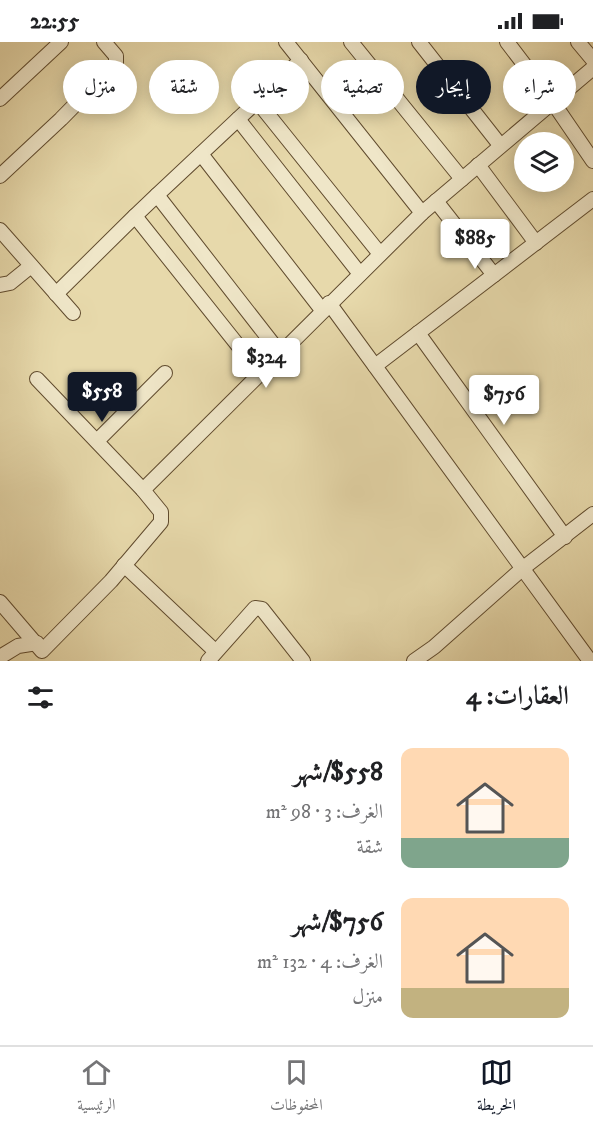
<!DOCTYPE html>
<html lang="ar">
<meta charset="utf-8">
<style>
:root{--surface:#fff;--page:#f6f6f6;--text:#202124;--muted:#757577;--line:#e0e0e0;--accent:#111827}
body{margin:0;font-family:"IM FELL DW Pica",Amiri,serif;background:var(--page);color:var(--text);direction:rtl;height:100vh;display:flex;flex-direction:column;font-size:22px;white-space:nowrap}
*{box-sizing:border-box;margin:0}
p{font-size:20px;color:var(--muted)}
.icon{flex:none;width:33px;height:33px;fill:none;stroke:currentColor;stroke-width:2;stroke-linecap:round;stroke-linejoin:round}
.map{position:relative;height:619px;overflow:hidden;direction:ltr}
.drawer{display:flex;flex-direction:column;background:var(--surface);flex:1}
.drawer>*{flex:none}
.guide{position:absolute;left:18px;top:18px;width:558px;height:54px;direction:rtl;display:flex;gap:12px}
.tools{position:absolute;left:514px;top:90px;display:grid;gap:12px}
.tools a{display:grid;place-items:center;width:60px;height:60px;border-radius:50%;background:var(--surface);box-shadow:0 3px 15px #0003;font-size:30px}
.price{position:absolute;translate:-50% -51px;padding:0 14px;border-radius:6px;background:#fff;color:#222;font-size:20px;line-height:39px;filter:drop-shadow(0 2px 3px #0008)}
.price::after{content:'';position:absolute;left:50%;top:36px;width:18px;height:14px;margin-left:-9px;background:inherit;clip-path:polygon(0 0,100% 0,50% 100%)}
.price.current{background:var(--accent);color:#fff}
ul{padding:0;list-style:none}
li{display:flex;align-items:center;gap:18px;height:150px;padding:0 24px}
li span{display:grid;place-items:center;flex:none;width:168px;height:120px;border-radius:12px;color:#555}
li>.icon{margin-inline-start:auto}
span .icon{width:72px;height:72px;fill:#fffc;stroke-width:1}
li b{font-size:26px}
h2{display:flex;justify-content:space-between;align-items:center;height:72px;padding:0 24px;font-size:26px}
.tag{padding:0 21px;border-radius:27px;background:var(--surface);box-shadow:0 3px 15px #0003;font-size:21px;line-height:54px}
.tag.current{background:var(--accent);color:#fff}
.status{display:flex;justify-content:space-between;align-items:center;height:42px;padding:0 30px;background:var(--surface);direction:ltr}
.status svg{height:16px;fill:currentColor}
.tab-bar{display:flex;justify-content:space-around;align-items:center;height:84px;border-top:2px solid var(--line);background:var(--surface);font-size:16px;color:var(--muted)}
.tab-bar a{display:grid;justify-items:center;gap:3px}
.tab-bar .current{color:var(--accent)}
.map>svg:first-child{display:block}
</style>
<div class="status"><b>22:55</b><svg viewBox="0 0 49 12"><path d="M0 12V9h3v3zM5 12V6h3v6zM10 12V3h3v9zM15 12V0h3v12zM26 1h20v11H26zM47 4h2v5h-2z"/></svg></div>
<div class="map">
<svg width="593" height="619" viewBox="0 0 593 619">
<rect width="100%" height="100%" fill="#e7d9ab"/>
<filter id="stains"><feTurbulence type="fractalNoise" baseFrequency=".00333" numOctaves="4"/><feColorMatrix values="0 0 0 0 .2 0 0 0 0 .09 0 0 0 0 .02 0 0 0 .5 -.17"/></filter>
<radialGradient id="worn" r=".72"><stop offset=".6" stop-color="#630" stop-opacity="0"/><stop offset="1" stop-color="#630" stop-opacity=".3"/></radialGradient>
<g fill="none" stroke-linecap="round" stroke-linejoin="round">
<!-- minor casing -->
<g stroke="#604b2e" stroke-width="16">
<g id="minor">
<path d="M 286,0 L 422,171"/>
<path d="M 351,0 L 462,137"/>
<path d="M 419,0 L 500,103"/>
<path d="M 507,0 L 552,59 L 593,119"/>
<path d="M 578,0 L 593,18"/>
<path d="M 0,57 L 61,0"/>
<path d="M 257,59 L 380,212"/>
<path d="M 238,77 L 360,232"/>
<path d="M 201,112 L 322,268"/>
<path d="M 478,123 L 536,201"/>
<path d="M 0,134 L 61,77 L 116,21 L 116,14 L 104,0"/>
<path d="M 157,153 L 301,18"/>
<path d="M 436,159 L 494,233"/>
<path d="M 135,174 L 157,153 L 280,311"/>
<path d="M 0,188 L 73,271"/>
<path d="M 0,243 L 10,241 L 31,224"/>
<path d="M 56,252 L 135,174 L 260,331"/>
<path d="M 329,261 L 590,619"/>
<path d="M 418,291 L 565,495"/>
<path d="M 375,324 L 593,157"/>
<path d="M 37,337 L 143,448"/>
<path d="M 97,399 L 165,331"/>
<path d="M 124,523 L 215,609"/>
<path d="M 0,560 L 42,609 L 111,539 L 161,480 L 161,470 L 143,448 L 422,171 L 593,26"/>
<path d="M 0,615 L 18,604 L 37,601"/>
<path d="M 208,619 L 255,566 L 262,567 L 303,619"/>
<path d="M 414,619 L 434,605 L 522,527 L 593,472"/>
</g>
</g>
<!-- minor -->
<use href="#minor" stroke="#efe6c8" stroke-width="14"/>
</g>
<rect width="100%" height="100%" filter="url(#stains)"/>
<rect width="100%" height="100%" fill="url(#worn)"/>
</svg>
<div class="tools">
<a><svg class="icon" aria-label="layers" viewBox="0 0 24 24"><path d="M12 4l9 5-9 5-9-5zM3 14l9 5 9-5"/></svg></a>
</div>
<b class="price" style="left:475px;top:228px">$885</b>
<b class="price" style="left:266px;top:347px">$324</b>
<b class="price current" style="left:102px;top:381px">$558</b>
<b class="price" style="left:504px;top:384px">$756</b>
<div class="guide">
<a class="tag">شراء</a>
<a class="tag current">إيجار</a>
<a class="tag">تصفية</a>
<a class="tag">جديد</a>
<a class="tag">شقة</a>
<a class="tag">منزل</a>
</div>
</div>
<section class="drawer">
<h2>العقارات: 4<svg class="icon" aria-label="filters" viewBox="0 0 24 24"><path d="M4 7h16M4 17h16"/><circle cx="9" cy="7" r="2"/><circle cx="15" cy="17" r="2"/></svg></h2>
<ul>
<li><span style="background:linear-gradient(#ffd9b3 75%,#7fa58c 0)"><svg class="icon" aria-label="home" viewBox="0 0 24 24"><path d="M3 11l9-7 9 7M6 9v11h12V9"/></svg></span><div><b>$558/شهر</b><p>الغرف: 3 · 98 m²</p><p>شقة</p></div></li>
<li><span style="background:linear-gradient(#ffd9b3 75%,#c2b280 0)"><svg class="icon" aria-label="home" viewBox="0 0 24 24"><path d="M3 11l9-7 9 7M6 9v11h12V9"/></svg></span><div><b>$756/شهر</b><p>الغرف: 4 · 132 m²</p><p>منزل</p></div></li>
</ul>
</section>
<nav class="tab-bar">
<a class="current"><svg class="icon" aria-label="map" viewBox="0 0 24 24"><path d="M3 6l6-2 6 2 6-2v14l-6 2-6-2-6 2zM9 4v14M15 6v14"/></svg>الخريطة</a>
<a><svg class="icon" aria-label="saved" viewBox="0 0 24 24"><path d="M7 4h10v16l-5-4-5 4z"/></svg>المحفوظات</a>
<a><svg class="icon" aria-label="home" viewBox="0 0 24 24"><path d="M3 11l9-7 9 7M6 9v11h12V9"/></svg>الرئيسية</a>
</nav>
